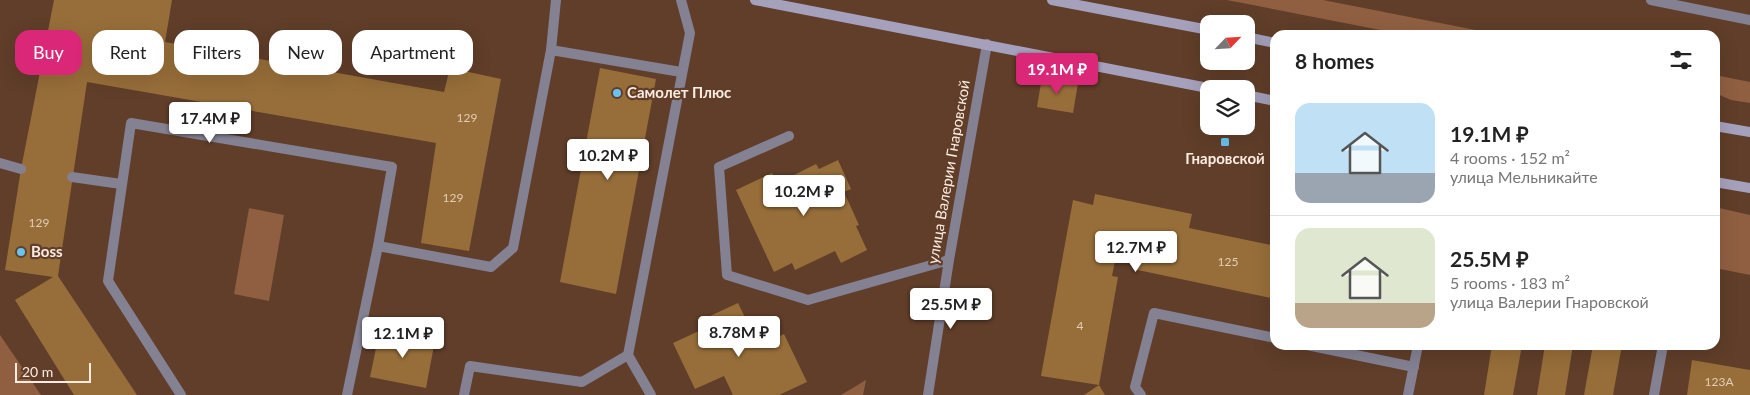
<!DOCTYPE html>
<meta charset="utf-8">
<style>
:root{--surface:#fff;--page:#f6f6f6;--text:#222;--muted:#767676;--line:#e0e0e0;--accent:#db2777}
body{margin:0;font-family:Lato,sans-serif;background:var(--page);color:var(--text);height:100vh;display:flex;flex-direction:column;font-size:19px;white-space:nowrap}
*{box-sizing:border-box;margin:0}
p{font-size:16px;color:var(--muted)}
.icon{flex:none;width:28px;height:28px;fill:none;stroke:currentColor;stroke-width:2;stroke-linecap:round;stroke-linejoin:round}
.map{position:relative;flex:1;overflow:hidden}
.side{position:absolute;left:1270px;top:30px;width:450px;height:320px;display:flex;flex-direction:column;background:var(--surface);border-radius:15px;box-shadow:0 5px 20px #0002}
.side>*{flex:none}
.banner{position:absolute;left:15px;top:30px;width:475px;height:45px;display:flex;gap:10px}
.needle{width:32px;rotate:65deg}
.buttons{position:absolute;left:1200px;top:15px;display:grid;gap:10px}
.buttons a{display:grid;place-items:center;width:55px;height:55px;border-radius:10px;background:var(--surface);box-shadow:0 5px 20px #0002;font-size:25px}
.scale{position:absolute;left:15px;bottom:12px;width:76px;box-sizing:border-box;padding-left:5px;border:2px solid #fdece2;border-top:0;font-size:14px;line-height:18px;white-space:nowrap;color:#fdece2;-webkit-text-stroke:4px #603e29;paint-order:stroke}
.price{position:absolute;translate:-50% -42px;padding:0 11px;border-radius:5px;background:#fff;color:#222;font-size:16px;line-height:32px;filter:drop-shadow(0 1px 2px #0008)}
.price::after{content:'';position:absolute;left:50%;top:30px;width:15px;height:11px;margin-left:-8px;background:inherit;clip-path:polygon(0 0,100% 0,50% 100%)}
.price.selected{background:var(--accent);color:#fff}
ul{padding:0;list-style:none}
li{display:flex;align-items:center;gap:15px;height:125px;padding:0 25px}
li+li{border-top:1px solid var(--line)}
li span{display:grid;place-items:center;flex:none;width:140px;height:100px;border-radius:15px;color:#555}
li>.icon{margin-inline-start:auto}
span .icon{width:60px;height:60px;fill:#fffc;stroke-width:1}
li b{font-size:21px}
h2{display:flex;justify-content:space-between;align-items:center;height:60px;padding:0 25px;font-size:21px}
.pill{padding:0 18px;border-radius:15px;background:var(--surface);box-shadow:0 5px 20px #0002;font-size:18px;line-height:45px}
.pill.selected{background:var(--accent);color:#fff}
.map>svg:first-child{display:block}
</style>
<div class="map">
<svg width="1750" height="395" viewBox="0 0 1750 395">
<rect width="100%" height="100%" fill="#603e29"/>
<!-- green -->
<g fill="#905f41">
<path d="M 1227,0 L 1323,0 L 1501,35 L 1406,35 Z"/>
<path d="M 1715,75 L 1750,82 L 1750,103 L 1731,100 L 1715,93 Z"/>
<path d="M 1715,207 L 1750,215 L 1750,275 L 1715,268 Z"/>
<path d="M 249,208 L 284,215 L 269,301 L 234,294 Z"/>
<path d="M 0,335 L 41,395 L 0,395 Z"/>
<path d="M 866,380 L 863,395 L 841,395 Z"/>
</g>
<!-- building -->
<g fill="#976e39">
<path d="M 54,0 L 172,0 L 165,42 L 444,92 L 450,68 L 501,79 L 469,251 L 421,243 L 436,143 L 87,82 L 58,276 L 137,395 L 74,395 L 15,300 L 53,277 L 5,270 L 21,169 Z"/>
<path d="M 600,68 L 656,79 L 616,294 L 560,282 Z"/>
<path d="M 1042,77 L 1078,83 L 1073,113 L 1037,107 Z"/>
<path d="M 838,160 L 851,189 L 844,192 L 859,225 L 856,226 L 867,250 L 841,263 L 835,251 L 795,270 L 792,263 L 774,272 L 736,190 L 772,173 L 779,189 L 797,181 L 794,175 L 816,164 L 819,169 Z"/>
<path d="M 1095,194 L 1192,214 L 1189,228 L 1275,246 L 1275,299 L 1133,269 L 1135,260 L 1116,256 L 1112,276 L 1118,277 L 1099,385 L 1041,376 L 1073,200 L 1093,205 Z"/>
<path d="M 738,303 L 759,346 L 784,334 L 807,382 L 779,395 L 733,395 L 724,376 L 695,389 L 673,343 L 714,324 L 710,316 Z"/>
<path d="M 380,329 L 435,340 L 426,388 L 370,377 Z"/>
<path d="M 1492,345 L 1522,345 L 1513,395 L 1484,395 Z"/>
<path d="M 1545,345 L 1573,345 L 1565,395 L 1537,395 Z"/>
<path d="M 1593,345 L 1622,345 L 1613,395 L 1584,395 Z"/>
<path d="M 1692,360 L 1750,370 L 1750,395 L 1687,395 Z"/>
<path d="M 1099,385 L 1105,395 L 1084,395 Z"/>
</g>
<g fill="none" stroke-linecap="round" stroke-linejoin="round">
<!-- service -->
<g stroke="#848193" stroke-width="10">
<path d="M 1651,0 L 1750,20"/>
<path d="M 551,50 L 681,72"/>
<path d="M 789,136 L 719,167 L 727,275 L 808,300 L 949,260"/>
<path d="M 0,163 L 21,169"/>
<path d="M 72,177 L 121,184"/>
<path d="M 378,246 L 491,267 L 513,248 L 551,50 L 556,0"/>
<path d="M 1307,345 L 1414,367"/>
<path d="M 181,395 L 108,281 L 131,123 L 392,167 L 378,246 L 347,395"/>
<path d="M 464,395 L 470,366 L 582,382 L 628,355"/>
<path d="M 651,395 L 628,355 L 690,33 L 681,0"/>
<path d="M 1141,395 L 1135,387 L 1154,313 L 1275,338"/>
<path d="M 1408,395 L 1418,345"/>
<path d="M 1654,395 L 1663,345"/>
</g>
<!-- tertiary -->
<path stroke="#848193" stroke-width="10" d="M 928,395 L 949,260 L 987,44"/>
<!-- secondary -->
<g stroke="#a5a1bc" stroke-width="10">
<path d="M 755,0 L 1213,89"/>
<path d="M 1052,0 L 1209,30"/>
<path d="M 1246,37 L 1275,43"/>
<path d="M 1246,95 L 1275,101"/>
<path d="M 1715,126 L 1750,132"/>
<path d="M 1715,182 L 1750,188"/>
</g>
</g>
<!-- markers -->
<g fill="#69c3f1" stroke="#603e29" stroke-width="2">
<circle cx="617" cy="93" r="5"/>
<rect x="1220" y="137" width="10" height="10" rx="2.5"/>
<circle cx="21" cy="252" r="5"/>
</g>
<g text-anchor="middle" stroke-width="4.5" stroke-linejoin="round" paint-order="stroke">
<!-- number labels -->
<g font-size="12" fill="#e4ccb8">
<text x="467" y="122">129</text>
<text x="453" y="202">129</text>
<text x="39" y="227">129</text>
<text x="1228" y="266">125</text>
<text x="1080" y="330">4</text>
<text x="1719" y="386">123А</text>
</g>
<!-- poi labels -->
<g font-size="15" font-weight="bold" fill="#fdece2" stroke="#603e29" text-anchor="start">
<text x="627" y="98">Самолет Плюс</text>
<text x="1225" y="164" text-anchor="middle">Гнаровской</text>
<text x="31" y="257">Boss</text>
</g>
<!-- street labels -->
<g font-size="15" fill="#fdece2" stroke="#603e29">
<text transform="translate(949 172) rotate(-80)" y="5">улица Валерии Гнаровской</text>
</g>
</g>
</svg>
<div class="buttons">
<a><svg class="needle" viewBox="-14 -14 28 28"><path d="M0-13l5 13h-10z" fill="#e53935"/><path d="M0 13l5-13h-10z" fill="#767676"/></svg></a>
<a><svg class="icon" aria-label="layers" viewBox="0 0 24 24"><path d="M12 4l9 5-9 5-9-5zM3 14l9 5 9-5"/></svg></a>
</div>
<div class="scale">20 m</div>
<b class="price selected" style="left:1057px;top:95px">19.1M ₽</b>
<b class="price" style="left:210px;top:144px">17.4M ₽</b>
<b class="price" style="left:608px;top:181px">10.2M ₽</b>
<b class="price" style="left:804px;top:217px">10.2M ₽</b>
<b class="price" style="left:1136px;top:273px">12.7M ₽</b>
<b class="price" style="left:951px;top:330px">25.5M ₽</b>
<b class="price" style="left:739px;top:358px">8.78M ₽</b>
<b class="price" style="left:403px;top:359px">12.1M ₽</b>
<div class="banner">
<a class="pill selected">Buy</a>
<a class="pill">Rent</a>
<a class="pill">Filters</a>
<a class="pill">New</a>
<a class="pill">Apartment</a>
</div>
<section class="side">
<h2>8 homes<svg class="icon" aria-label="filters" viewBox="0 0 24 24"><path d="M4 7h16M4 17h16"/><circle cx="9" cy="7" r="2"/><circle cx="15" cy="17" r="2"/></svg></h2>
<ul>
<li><span style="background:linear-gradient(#bfe0f5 70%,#9aa5b1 0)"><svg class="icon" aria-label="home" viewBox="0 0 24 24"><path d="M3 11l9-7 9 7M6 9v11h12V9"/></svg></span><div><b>19.1M ₽</b><p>4 rooms · 152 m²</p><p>улица Мельникайте</p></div></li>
<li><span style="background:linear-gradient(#dfe7d0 75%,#b9a48a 0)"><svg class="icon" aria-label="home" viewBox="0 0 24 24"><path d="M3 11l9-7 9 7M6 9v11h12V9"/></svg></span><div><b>25.5M ₽</b><p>5 rooms · 183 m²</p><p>улица Валерии Гнаровской</p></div></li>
</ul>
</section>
</div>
